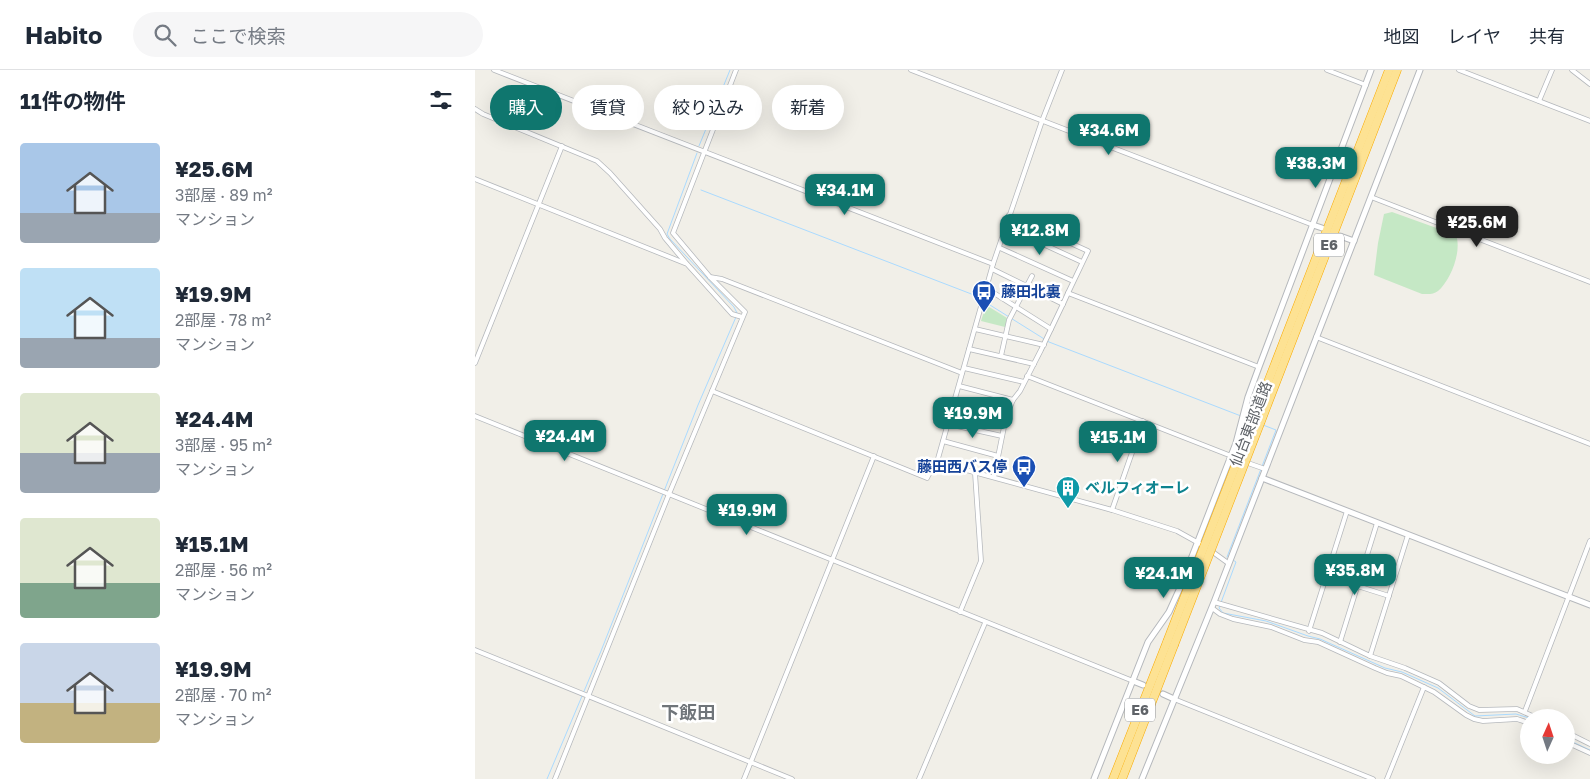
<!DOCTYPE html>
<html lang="ja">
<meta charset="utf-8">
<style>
:root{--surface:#fff;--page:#f6f6f7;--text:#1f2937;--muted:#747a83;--line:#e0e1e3;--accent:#0f766e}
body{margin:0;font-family:"Golos Text","Noto Sans JP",sans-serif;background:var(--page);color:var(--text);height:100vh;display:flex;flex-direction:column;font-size:19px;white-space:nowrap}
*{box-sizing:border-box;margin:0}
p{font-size:16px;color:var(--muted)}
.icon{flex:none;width:28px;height:28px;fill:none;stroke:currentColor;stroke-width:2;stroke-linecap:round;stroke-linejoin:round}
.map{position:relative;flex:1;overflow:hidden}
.panel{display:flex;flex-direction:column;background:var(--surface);width:475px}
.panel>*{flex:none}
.hud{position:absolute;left:15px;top:15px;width:475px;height:45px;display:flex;gap:10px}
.needle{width:32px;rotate:3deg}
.controls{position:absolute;left:1045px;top:639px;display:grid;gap:10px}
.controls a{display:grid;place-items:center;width:55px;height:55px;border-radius:50%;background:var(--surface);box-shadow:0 5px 20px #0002;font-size:25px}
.price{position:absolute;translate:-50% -42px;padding:0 11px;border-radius:10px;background:var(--accent);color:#fff;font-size:16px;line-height:32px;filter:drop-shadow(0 1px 2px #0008)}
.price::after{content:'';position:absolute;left:50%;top:30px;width:15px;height:11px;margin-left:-8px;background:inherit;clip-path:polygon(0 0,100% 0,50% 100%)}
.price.active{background:#222;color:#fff}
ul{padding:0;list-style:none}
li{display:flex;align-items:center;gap:15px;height:125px;padding:0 20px}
li span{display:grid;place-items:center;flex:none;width:140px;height:100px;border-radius:5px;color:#555}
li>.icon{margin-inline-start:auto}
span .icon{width:60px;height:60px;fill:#fffc;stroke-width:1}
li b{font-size:21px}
h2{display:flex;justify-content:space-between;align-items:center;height:60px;padding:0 20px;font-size:21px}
.pill{padding:0 18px;border-radius:22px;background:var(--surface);box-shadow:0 5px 20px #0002;font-size:18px;line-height:45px}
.pill.active{background:var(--accent);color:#fff}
header{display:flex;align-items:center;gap:30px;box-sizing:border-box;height:70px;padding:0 25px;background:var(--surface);border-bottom:1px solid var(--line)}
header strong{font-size:24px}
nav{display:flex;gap:28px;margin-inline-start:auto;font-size:18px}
.search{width:350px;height:45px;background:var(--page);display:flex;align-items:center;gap:12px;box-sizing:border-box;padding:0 18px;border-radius:28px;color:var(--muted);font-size:19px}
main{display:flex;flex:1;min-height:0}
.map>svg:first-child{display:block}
</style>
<header>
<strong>Habito</strong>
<div class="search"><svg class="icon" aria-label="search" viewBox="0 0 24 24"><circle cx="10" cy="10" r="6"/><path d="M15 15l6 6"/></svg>ここで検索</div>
<nav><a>地図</a><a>レイヤ</a><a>共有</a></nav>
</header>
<main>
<section class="panel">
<h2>11件の物件<svg class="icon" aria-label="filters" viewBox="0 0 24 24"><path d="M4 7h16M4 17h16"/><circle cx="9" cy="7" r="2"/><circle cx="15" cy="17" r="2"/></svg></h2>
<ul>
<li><span style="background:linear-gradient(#a9c7e8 70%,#9aa5b1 0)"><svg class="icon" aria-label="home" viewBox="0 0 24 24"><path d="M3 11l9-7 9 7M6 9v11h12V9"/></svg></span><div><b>¥25.6M</b><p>3部屋 · 89 m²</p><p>マンション</p></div></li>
<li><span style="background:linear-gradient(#bfe0f5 70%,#9aa5b1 0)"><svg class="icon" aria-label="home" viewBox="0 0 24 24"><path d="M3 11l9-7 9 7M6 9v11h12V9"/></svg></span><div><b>¥19.9M</b><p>2部屋 · 78 m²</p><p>マンション</p></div></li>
<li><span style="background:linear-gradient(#dfe7d0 60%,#9aa5b1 0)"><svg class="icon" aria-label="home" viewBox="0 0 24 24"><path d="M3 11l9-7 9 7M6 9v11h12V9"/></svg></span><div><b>¥24.4M</b><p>3部屋 · 95 m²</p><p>マンション</p></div></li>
<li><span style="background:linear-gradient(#dfe7d0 65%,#7fa58c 0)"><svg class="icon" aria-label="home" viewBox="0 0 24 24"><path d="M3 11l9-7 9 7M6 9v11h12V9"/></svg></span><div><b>¥15.1M</b><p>2部屋 · 56 m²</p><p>マンション</p></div></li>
<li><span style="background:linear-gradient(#c9d6e8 60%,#c2b280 0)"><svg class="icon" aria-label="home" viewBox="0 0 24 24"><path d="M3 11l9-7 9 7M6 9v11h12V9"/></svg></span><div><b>¥19.9M</b><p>2部屋 · 70 m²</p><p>マンション</p></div></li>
</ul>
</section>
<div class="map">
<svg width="1115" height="709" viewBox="0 0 1115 709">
<rect width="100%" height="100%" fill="#f1efe8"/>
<!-- green -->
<g fill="#c5e8c5">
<path d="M 917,142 L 981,165 C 987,181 976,210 963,221 C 958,225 953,224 947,224 L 899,205 L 903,173 L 909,144 Z"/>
<path d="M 511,235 L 532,248 L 530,257 L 506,251 Z"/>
</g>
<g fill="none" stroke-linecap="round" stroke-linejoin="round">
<!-- stream -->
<g stroke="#aadaff" stroke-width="1">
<path d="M 224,76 L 255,0"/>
<path d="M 222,83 L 192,164 L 195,169 L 259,237 L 262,243"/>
<path d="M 226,120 L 499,225 L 574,272 L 766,346"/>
<path d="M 752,487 L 801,360 L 788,355"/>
<path d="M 758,490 L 761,492 L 744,538 L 748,543 L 791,551 L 833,566 L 845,569 L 910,598 L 927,602 L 963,618 L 1000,646 L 1041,644 L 1054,648"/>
<path d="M 1091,669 L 1115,680"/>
<path d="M 72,709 L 126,581 L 223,335 L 261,247"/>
</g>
<!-- minor casing -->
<g stroke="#b5b8bc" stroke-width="5.5">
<g id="minor">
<path d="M 19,0 L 518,194"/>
<path d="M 261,0 L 198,163 L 235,207 L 247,209 L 487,303"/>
<path d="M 436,0 L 838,155"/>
<path d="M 587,0 L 567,51 L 518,194 L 462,392 L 637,440 L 702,461 L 729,476"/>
<path d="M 852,0 L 891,15"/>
<path d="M 984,0 L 1115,51"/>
<path d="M 1097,0 L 1115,14"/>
<path d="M 1064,31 L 1077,0"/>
<path d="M 0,39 L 8,44 L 122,91 L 135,103 L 185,159 L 190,168 L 211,193"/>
<path d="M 0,109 L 212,194 L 257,244 L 267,247"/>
<path d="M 896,127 L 1115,212"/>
<path d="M 534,145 L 613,181 L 593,223"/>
<path d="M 531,157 L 607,192"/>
<path d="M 525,178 L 598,211"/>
<path d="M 517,199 L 588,234 L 593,223 L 784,297"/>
<path d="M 511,218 L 576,259"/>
<path d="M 500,259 L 569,275"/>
<path d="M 841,267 L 1115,374"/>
<path d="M 494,279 L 559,294"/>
<path d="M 526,286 L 534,250 L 557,206"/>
<path d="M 0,293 L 87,76"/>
<path d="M 489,298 L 549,312"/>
<path d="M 552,306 L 764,389"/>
<path d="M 484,316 L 538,330"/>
<path d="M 237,321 L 452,408 L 460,392 L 462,392"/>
<path d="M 478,335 L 531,348"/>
<path d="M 0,346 L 658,611"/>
<path d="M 473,354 L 527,366"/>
<path d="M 468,371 L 523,386"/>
<path d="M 770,392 L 790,399"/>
<path d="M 519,407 L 531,347 L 538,330 L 545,321 L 566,280 L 588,234"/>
<path d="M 637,440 L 668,351"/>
<path d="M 735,480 L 753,493"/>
<path d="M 851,506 L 914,526"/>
<path d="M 739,532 L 847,563 L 895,586 L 933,465"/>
<path d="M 737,538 L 745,544 L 758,549 L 796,557 L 829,570 L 843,572 L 900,598 L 912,603 L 926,606 L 959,622 L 991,645 L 999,649 L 1008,651 L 1042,649 L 1054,653"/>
<path d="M 485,542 L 506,491 L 500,403"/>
<path d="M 834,561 L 872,441"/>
<path d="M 865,572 L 902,453"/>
<path d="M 0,580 L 317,709"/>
<path d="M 895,586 L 930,598 L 964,613 L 994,636 L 1004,640 L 1042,639 L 1062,648"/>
<path d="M 699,629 L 898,709"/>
<path d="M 1050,641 L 1115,471"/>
<path d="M 1091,662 L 1115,674"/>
<path d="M 1091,672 L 1115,683"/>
<path d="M 80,709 L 194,424 L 270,242 L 235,207"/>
<path d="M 269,709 L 399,386"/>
<path d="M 444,709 L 510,553"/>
<path d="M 912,709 L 949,617"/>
</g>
</g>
<!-- tertiary casing -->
<g stroke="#b5b8bc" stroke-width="7">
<g id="tertiary">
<path d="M 838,155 L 847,158"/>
<path d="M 865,166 L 879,171"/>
<path d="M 787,408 L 1115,535"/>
<path d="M 658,611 L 668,615"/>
<path d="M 688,624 L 699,629"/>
<path d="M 619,709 L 673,572 L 694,542 L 704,520 L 761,373 L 773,327 L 784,297 L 896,0"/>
<path d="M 667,709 L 739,532 L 945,0"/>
</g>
</g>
<!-- motorway casing -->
<g stroke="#f9ab00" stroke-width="9">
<g id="motorway">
<path d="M 779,348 L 914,0"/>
<path d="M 786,351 L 922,0"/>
<path d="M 638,709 L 692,572"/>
<path d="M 647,709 L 699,575"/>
</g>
</g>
<!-- minor -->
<use href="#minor" stroke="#fff" stroke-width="4"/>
<!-- tertiary -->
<use href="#tertiary" stroke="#fff" stroke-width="5"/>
<!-- motorway -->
<use href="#motorway" stroke="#fde293" stroke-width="8"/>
<!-- motorway-bridge casing -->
<g stroke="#f9ab00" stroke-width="9" stroke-linecap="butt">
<g id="motorway-bridge">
<path d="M 692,572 L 779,348"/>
<path d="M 699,575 L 786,351"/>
</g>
</g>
<!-- motorway-bridge -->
<use href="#motorway-bridge" stroke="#fde293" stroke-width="8"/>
</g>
<!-- icons -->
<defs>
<g id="bus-pin" transform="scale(1.25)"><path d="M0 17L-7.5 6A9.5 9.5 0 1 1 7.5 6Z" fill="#1a4fb4" stroke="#fff"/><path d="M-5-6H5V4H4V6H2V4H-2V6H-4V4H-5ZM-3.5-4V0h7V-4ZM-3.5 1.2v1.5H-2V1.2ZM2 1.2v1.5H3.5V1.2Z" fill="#fff"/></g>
<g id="building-pin" transform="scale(1.25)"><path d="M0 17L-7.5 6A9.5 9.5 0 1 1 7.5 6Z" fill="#0f9aa8" stroke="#fff"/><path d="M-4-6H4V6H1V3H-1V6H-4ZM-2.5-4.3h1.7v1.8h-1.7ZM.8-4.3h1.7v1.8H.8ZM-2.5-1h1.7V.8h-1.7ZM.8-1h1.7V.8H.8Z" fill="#fff"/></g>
</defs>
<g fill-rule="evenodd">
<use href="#bus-pin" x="509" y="222"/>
<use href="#bus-pin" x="549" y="397"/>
<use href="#building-pin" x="593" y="418"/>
</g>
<g text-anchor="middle" stroke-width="5" stroke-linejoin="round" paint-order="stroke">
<!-- shield labels -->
<g fill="#fff" stroke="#8f9295" stroke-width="1">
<rect x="839" y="163.5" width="30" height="23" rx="4"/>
<rect x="650" y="628.5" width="30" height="23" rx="4"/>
</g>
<g font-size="14" font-weight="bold" fill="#5f6368">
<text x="854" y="180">E6</text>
<text x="665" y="645">E6</text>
</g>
<!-- transit labels -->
<g font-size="15" font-weight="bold" fill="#164399" stroke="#fff" text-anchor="start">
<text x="526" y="227">藤田北裏</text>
<text x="532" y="402" text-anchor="end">藤田西バス停</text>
</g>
<!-- street labels -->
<g font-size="15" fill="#5f6368" stroke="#fff">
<text transform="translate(776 354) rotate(-69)" y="5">仙台東部道路</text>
</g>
<!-- culture labels -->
<g font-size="15" font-weight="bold" fill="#0d838f" stroke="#fff" text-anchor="start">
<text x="610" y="423">ベルフィオーレ</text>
</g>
<!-- quarter labels -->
<g font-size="18" font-weight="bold" fill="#70757a" stroke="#fff">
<text x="213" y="649">下飯田</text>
</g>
</g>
</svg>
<div class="controls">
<a><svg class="needle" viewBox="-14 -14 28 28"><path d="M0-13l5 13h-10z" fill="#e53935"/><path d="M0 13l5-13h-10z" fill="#747a83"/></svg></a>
</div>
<b class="price" style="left:634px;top:86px">¥34.6M</b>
<b class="price" style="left:841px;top:119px">¥38.3M</b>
<b class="price" style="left:370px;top:146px">¥34.1M</b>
<b class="price active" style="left:1002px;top:178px">¥25.6M</b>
<b class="price" style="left:565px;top:186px">¥12.8M</b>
<b class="price" style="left:498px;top:369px">¥19.9M</b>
<b class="price" style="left:90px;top:392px">¥24.4M</b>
<b class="price" style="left:643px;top:393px">¥15.1M</b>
<b class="price" style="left:272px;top:466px">¥19.9M</b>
<b class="price" style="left:880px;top:526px">¥35.8M</b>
<b class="price" style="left:689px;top:529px">¥24.1M</b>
<div class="hud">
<a class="pill active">購入</a>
<a class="pill">賃貸</a>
<a class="pill">絞り込み</a>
<a class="pill">新着</a>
</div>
</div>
</main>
